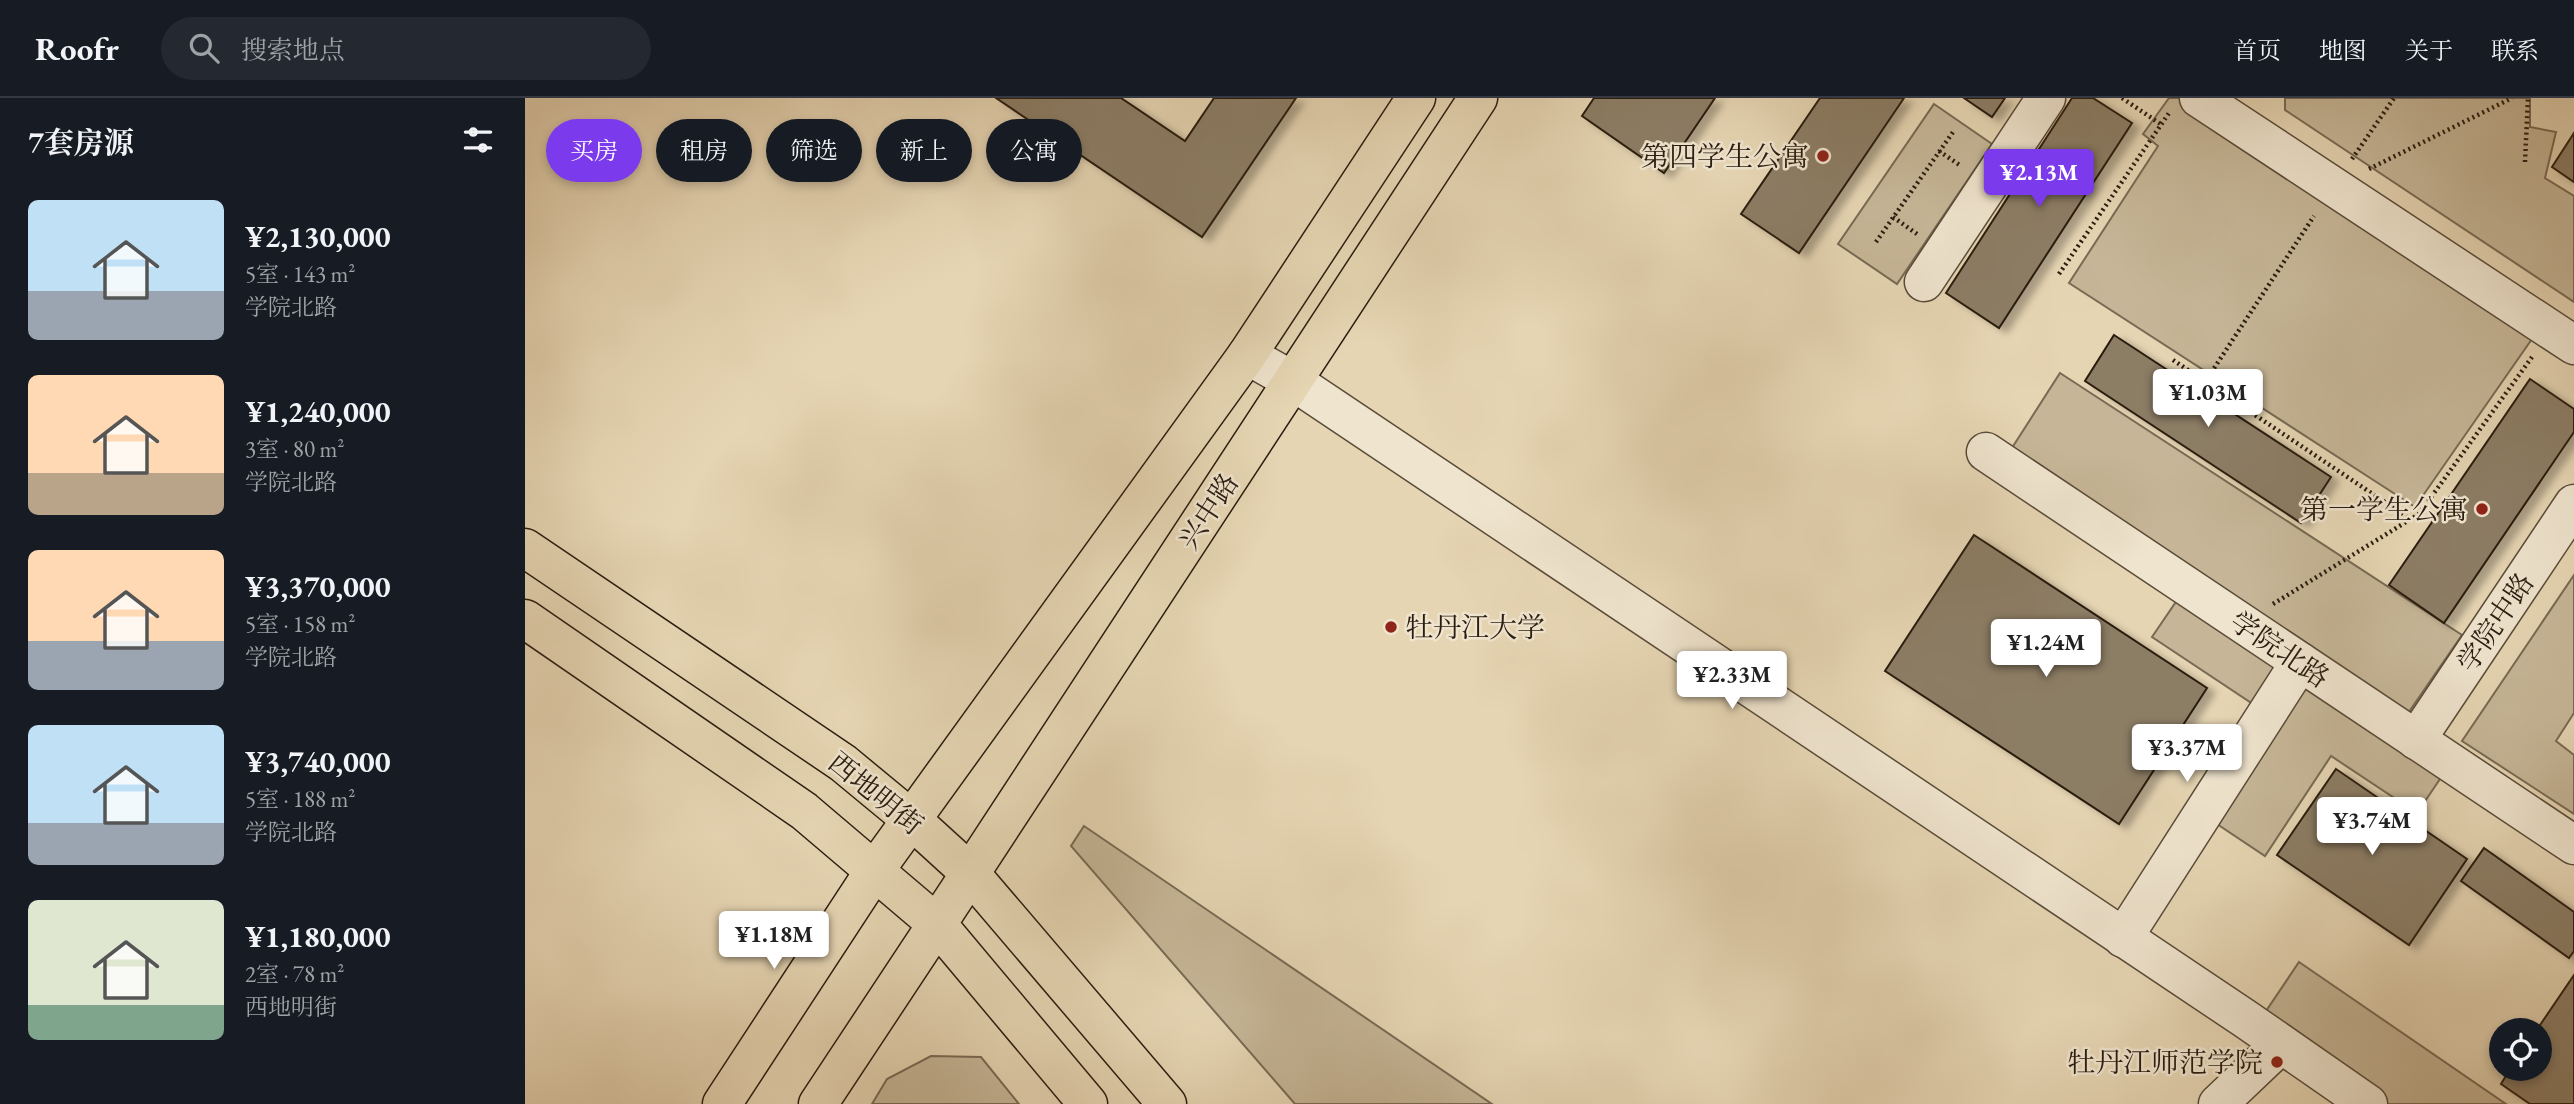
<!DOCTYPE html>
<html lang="zh">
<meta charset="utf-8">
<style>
:root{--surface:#171b24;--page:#242831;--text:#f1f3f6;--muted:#9ea1a6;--line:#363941;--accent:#7c3aed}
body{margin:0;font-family:"EB Garamond","Noto Serif SC",serif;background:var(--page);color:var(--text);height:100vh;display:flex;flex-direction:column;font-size:26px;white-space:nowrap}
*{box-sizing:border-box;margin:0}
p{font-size:23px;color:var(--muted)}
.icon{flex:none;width:38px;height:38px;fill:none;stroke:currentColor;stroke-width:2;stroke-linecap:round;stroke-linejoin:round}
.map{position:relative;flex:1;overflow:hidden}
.panel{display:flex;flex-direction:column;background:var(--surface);width:525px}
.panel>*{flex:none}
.top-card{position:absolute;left:21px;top:21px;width:665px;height:63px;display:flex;gap:14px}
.buttons{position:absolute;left:1964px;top:920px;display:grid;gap:14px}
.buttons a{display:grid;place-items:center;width:63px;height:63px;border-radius:50%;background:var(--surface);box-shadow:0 4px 10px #0003;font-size:35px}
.price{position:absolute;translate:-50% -60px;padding:0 16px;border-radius:7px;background:#fff;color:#222;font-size:23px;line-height:46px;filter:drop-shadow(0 2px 4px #0008)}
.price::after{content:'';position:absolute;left:50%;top:42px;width:21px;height:16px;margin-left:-10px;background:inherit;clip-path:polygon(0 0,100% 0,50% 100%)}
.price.selected{background:var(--accent);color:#fff}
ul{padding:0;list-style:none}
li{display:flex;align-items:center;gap:21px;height:175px;padding:0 28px}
li span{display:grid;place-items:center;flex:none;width:196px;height:140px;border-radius:10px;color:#555}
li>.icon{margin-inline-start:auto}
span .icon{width:84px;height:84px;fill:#fffc;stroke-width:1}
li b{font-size:30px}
h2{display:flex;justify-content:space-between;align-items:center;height:84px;padding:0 28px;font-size:30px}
.chip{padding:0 24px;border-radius:32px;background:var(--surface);box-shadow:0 4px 10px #0003;font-size:24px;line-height:63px}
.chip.selected{background:var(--accent);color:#fff}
header{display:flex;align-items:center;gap:42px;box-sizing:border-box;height:98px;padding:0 35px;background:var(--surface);border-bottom:2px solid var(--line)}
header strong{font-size:33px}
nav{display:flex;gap:38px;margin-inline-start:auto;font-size:24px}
.search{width:490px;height:63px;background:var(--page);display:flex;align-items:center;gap:18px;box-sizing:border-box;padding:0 24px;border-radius:38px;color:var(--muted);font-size:26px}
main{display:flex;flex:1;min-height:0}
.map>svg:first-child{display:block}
</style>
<header>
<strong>Roofr</strong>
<div class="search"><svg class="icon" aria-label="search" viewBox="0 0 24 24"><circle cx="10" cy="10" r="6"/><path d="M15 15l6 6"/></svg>搜索地点</div>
<nav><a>首页</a><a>地图</a><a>关于</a><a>联系</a></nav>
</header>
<main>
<section class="panel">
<h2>7套房源<svg class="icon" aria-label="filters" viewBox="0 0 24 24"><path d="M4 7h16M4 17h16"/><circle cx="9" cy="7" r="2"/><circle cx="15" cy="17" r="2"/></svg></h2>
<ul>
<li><span style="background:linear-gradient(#bfe0f5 65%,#9aa5b1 0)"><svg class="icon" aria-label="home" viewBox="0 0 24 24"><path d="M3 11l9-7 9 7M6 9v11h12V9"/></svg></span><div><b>¥2,130,000</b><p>5室 · 143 m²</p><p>学院北路</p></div></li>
<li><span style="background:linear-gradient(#ffd9b3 70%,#b9a48a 0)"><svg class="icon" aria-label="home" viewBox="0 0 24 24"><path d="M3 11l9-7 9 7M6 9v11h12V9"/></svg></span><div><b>¥1,240,000</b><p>3室 · 80 m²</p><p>学院北路</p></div></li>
<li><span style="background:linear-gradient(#ffd9b3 65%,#9aa5b1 0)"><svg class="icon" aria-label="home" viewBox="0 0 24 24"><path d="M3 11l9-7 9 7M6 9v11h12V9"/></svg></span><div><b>¥3,370,000</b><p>5室 · 158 m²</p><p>学院北路</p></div></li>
<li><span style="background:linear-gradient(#bfe0f5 70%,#9aa5b1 0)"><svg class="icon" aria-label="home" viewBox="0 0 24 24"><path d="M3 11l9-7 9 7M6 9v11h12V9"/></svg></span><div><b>¥3,740,000</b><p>5室 · 188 m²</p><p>学院北路</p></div></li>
<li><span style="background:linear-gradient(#dfe7d0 75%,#7fa58c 0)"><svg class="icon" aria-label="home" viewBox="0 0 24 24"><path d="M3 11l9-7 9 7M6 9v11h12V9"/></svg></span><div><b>¥1,180,000</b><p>2室 · 78 m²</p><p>西地明街</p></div></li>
</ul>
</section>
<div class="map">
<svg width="2049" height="1006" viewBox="0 0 2049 1006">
<defs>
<filter id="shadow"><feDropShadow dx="8" dy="4.5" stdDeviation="3.5" flood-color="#0004"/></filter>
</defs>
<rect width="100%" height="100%" fill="#e6d5b3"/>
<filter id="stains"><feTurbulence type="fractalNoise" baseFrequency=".00286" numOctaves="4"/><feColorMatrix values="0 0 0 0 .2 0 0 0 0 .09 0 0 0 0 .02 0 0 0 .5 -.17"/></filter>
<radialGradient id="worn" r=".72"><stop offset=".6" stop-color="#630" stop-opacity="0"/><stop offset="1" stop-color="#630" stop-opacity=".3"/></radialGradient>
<!-- green -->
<g fill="#c6b697" stroke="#786a54" stroke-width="2">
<path d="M 1644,0 L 1658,0 L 2009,238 L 1890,409 L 1544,185 L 1633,48 L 1618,36 Z"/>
<path d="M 1760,0 L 2005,0 L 2005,29 L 2031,34 L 2020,80 L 2049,98 L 2049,204 L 1760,12 Z"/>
<path d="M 1409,6 L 1467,46 L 1372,186 L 1313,146 Z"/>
<path d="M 1535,275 L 1937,537 L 1881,618 L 1485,353 Z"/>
<path d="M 2049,477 L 2049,615 L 2031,643 L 2049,657 L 2049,716 L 1937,643 Z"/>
<path d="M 1657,495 L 1763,566 L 1734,610 L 1627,539 Z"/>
<path d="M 1776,580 L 1919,675 L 1892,715 L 1806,658 L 1740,758 L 1683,720 Z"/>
<path d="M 559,728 L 967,1006 L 770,1006 L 546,748 Z"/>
<path d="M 1774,864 L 1981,1006 L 1857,1006 L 1735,922 Z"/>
<path d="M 406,958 L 456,959 L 494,1006 L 347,1006 L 362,981 Z"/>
</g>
<!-- building -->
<g fill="#8c7d65" stroke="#2a1d10" stroke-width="2" filter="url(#shadow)">
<path d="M 471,0 L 596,0 L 660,43 L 689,0 L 771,0 L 677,139 Z"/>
<path d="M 1069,0 L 1190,0 L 1139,75 L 1057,18 Z"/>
<path d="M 1295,0 L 1379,0 L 1274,155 L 1216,116 Z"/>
<path d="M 1439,0 L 1480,0 L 1467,19 Z"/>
<path d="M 1547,0 L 1568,0 L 1607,25 L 1474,230 L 1421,195 Z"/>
<path d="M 2049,35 L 2049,84 L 2027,69 Z"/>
<path d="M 1589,237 L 1806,379 L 1776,425 L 1560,283 Z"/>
<path d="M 2005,281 L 2049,311 L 2049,334 L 1919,525 L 1864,487 Z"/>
<path d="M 1449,437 L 1682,590 L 1594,726 L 1360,573 Z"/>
<path d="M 1811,671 L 1942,761 L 1884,847 L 1752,757 Z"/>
<path d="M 1959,750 L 2049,814 L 2049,853 L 2044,860 L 1936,783 Z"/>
<path d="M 2049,877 L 2049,1006 L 2005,1006 L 1976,986 L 1985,971 L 2014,971 L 2014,933 L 2011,933 Z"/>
</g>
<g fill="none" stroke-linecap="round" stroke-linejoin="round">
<!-- minor casing -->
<g stroke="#594b39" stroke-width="41">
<g id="minor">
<path d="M 1674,0 L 2049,247"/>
<path d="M 1399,184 L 1521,0"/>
<path d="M 722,257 L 768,283 L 1722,922 L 1843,1006"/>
<path d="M 1461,354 L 2049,747"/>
<path d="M 1891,642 L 2049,406"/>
<path d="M 1598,840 L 1775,564"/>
<path d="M 1693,1006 L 1756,946"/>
</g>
</g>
<!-- major casing -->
<g stroke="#2a1d10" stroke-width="41">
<g id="major">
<path d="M 0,450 L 318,665 L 387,722 L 444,774"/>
<path d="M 0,521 L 279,713 L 412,826 L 293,1006"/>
<path d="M 197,1006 L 350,772"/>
</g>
</g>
<!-- highway casing -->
<g stroke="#2a1d10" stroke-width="41">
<g id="highway">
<path d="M 350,772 L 722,257 L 891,0"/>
<path d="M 444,774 L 642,1006"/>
<path d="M 563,1006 L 412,826 L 953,0"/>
</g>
</g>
<!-- path -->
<g stroke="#2a1d10" stroke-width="4.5" stroke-dasharray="2 3.5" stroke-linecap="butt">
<path d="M 1597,0 L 1637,27"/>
<path d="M 1414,53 L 1436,68"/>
<path d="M 1827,61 L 1869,0"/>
<path d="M 2000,64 L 2003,0"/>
<path d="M 1844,71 L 1987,0"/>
<path d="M 1368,119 L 1392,136"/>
<path d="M 1351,144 L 1428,34"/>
<path d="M 1534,176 L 1644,15"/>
<path d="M 1648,262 L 1885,421"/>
<path d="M 1680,284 L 1789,118"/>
<path d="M 1748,506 L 1894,416 L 2007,259"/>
</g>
<!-- minor -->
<use href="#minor" stroke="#efe4ce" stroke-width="38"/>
<!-- major -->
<use href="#major" stroke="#e6d5b3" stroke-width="38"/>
<!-- highway -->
<use href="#highway" stroke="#e6d5b3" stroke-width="38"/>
</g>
<!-- markers -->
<g fill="#8f2418" stroke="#efe4ce" stroke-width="2.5">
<circle cx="1298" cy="58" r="7"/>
<circle cx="1957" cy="411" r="7"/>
<circle cx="866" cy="529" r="7"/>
<circle cx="1752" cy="964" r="7"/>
</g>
<g text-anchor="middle" stroke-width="5" stroke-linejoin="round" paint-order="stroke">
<!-- poi labels -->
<g font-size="28" fill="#2a1d10" stroke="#efe4ce" text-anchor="end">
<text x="1284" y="68">第四学生公寓</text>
<text x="1943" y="421">第一学生公寓</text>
<text x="880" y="539" text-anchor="start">牡丹江大学</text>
<text x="1738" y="974">牡丹江师范学院</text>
</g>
<!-- street labels -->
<g font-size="28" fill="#2a1d10" stroke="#efe4ce">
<text transform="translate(683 413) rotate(-57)" y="10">兴中路</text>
<text transform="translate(1970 524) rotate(-56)" y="10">学院中路</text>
<text transform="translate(1755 551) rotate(34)" y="10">学院北路</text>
<text transform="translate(351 695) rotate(39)" y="10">西地明街</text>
</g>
</g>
<rect width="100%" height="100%" filter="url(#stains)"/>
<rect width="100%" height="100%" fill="url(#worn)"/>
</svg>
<div class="buttons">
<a><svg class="icon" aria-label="locate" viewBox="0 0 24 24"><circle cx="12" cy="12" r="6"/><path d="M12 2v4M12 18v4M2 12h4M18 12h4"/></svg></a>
</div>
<b class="price selected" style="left:1514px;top:111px">¥2.13M</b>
<b class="price" style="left:1683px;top:331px">¥1.03M</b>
<b class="price" style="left:1521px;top:581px">¥1.24M</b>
<b class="price" style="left:1207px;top:613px">¥2.33M</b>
<b class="price" style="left:1662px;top:686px">¥3.37M</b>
<b class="price" style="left:1847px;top:759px">¥3.74M</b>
<b class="price" style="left:249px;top:873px">¥1.18M</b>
<div class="top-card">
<a class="chip selected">买房</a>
<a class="chip">租房</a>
<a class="chip">筛选</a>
<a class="chip">新上</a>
<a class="chip">公寓</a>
</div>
</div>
</main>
